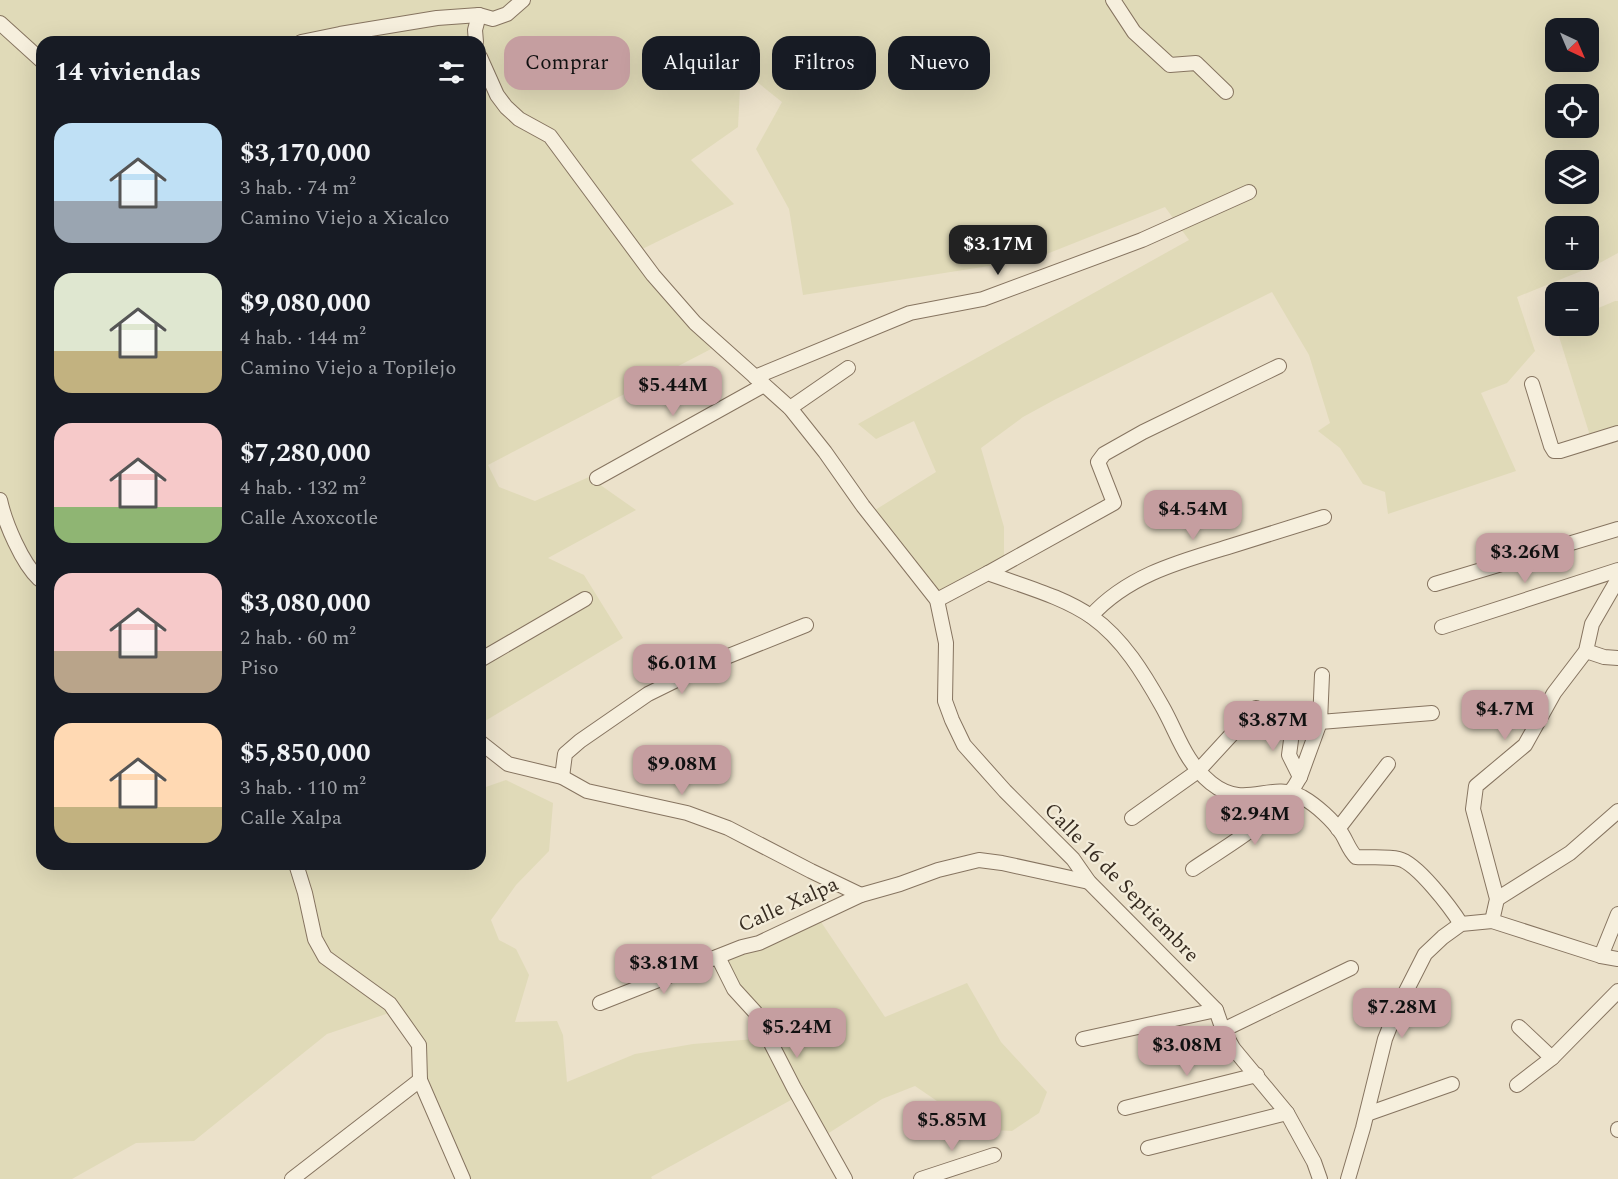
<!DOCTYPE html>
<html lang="es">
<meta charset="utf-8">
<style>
:root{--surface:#171b24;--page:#242831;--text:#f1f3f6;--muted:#9ea1a6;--accent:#c59ea0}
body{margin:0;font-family:Spectral,serif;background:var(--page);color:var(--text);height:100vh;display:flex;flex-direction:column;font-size:22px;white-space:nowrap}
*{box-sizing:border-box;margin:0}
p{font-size:20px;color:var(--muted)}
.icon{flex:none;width:33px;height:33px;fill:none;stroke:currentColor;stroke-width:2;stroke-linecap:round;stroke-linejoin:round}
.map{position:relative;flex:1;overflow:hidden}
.details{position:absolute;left:36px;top:36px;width:450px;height:834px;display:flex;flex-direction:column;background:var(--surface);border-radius:18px;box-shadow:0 6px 24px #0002}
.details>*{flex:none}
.banner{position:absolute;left:504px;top:36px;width:570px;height:54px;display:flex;gap:12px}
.needle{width:39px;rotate:136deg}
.buttons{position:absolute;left:1545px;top:18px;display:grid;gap:12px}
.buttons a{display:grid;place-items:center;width:54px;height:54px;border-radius:12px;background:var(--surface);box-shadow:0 6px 24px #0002;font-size:30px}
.price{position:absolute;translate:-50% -51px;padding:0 14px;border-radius:12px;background:var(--accent);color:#111;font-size:20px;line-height:39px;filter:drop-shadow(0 2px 3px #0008)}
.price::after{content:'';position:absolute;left:50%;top:36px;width:18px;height:14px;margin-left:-9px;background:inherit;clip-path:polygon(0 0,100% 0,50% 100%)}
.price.current{background:#222;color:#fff}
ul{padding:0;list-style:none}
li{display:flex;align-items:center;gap:18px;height:150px;padding:0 18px}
li span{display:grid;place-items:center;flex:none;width:168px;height:120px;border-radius:18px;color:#555}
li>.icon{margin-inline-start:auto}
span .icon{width:72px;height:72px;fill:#fffc;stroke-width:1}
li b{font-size:26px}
h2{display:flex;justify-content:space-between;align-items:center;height:72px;padding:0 18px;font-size:26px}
.chip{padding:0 21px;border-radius:18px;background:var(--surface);box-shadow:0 6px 24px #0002;font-size:21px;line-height:54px}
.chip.current{background:var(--accent);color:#111}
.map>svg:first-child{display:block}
</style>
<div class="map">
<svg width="1618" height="1179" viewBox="0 0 1618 1179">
<rect width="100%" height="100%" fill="#ebe1ca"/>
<!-- farmland -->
<g fill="#e0dab8" fill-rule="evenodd">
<path d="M 0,0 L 1618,0 L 1618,253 L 1596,265 L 1517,297 L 1535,351 L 1507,383 L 1481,393 L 1516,471 L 1388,514 L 1385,492 L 1363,484 L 1340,448 L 1318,431 L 1330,423 L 1309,355 L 1272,292 L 1056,399 L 1023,417 L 981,448 L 1004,527 L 1004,560 L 929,602 L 872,512 L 936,472 L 914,421 L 876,439 L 858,424 L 1189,240 L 1165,207 L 1034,259 L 803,295 L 789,209 L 756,149 L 782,102 L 741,69 L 738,127 L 691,160 L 734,204 L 630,255 L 711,349 L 488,465 L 499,487 L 535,501 L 589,477 L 636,510 L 548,558 L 584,575 L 623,638 L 480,724 L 480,42 L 42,42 L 42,864 L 480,864 L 480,789 L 506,780 L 553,803 L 549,851 L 516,885 L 491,920 L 499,940 L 516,949 L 529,975 L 515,1022 L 557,1021 L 563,1035 L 567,1082 L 635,1054 L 693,1044 L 768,1038 L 713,959 L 819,919 L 885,1017 L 967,983 L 1001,1042 L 1047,1092 L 1039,1113 L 1012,1131 L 992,1130 L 956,1114 L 915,1086 L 882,1099 L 821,1138 L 800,1095 L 651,1177 L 652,1179 L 463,1179 L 438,1126 L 417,1042 L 392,1012 L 327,1034 L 194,1141 L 136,1143 L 72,1179 L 0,1179 ZM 1556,28 L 1588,28 L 1588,62 L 1556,62 ZM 1556,94 L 1588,94 L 1588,128 L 1556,128 ZM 1556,160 L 1588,160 L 1588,194 L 1556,194 ZM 1556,226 L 1588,226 L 1588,260 L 1556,260 Z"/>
<path d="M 1615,301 L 1618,301 L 1618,433 L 1592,442 L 1556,327 L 1588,326 L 1589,312 Z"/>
</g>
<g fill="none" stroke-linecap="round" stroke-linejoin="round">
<!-- minor casing -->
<g stroke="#867460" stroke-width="16">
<g id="minor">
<path d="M 1113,0 L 1134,32 L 1170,65 L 1196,63 L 1226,92"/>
<path d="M 0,23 L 42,61"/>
<path d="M 301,42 L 340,34 L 437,18 L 479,15 L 493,19 L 507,14 L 523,0"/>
<path d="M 476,42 L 475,30 L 479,15"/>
<path d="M 480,57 L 497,95 L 506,107 L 519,119 L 550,136 L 653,275 L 695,323 L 790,408 L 825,452 L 863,506 L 937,600 L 946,643 L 945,701 L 952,720 L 964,745 L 1005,791 L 1073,859 L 1089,882 L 1216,1010 L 1223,1030 L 1233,1048 L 1287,1113 L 1314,1162 L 1320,1179"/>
<path d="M 755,377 L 910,313 L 983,299 L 1142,240 L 1249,192"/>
<path d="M 1532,384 L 1551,446 L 1554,451 L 1560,451 L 1618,433"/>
<path d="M 790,408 L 848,368"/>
<path d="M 597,478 L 764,385"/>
<path d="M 0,500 C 5,523 22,563 39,579 L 42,579"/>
<path d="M 988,573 L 1114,503 L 1098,462 L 1104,454 L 1143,432 L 1279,366"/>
<path d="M 1435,584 L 1618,529"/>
<path d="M 937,600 L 988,573 C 1022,586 1062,596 1092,617 C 1123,639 1144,674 1162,706 C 1178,734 1184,761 1211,783 C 1246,811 1269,780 1302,797 C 1316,805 1333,820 1342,834 C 1347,842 1349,850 1356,857 C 1370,858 1386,856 1399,859 C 1417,863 1451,908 1461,924"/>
<path d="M 1091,616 C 1127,576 1178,562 1228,547 C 1260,537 1292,527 1324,517"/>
<path d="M 1442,627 L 1618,570"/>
<path d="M 1586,651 L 1604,657 L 1618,658"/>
<path d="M 480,660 L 585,599"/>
<path d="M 1322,675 L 1320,722 L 1432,713"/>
<path d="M 480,742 L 508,764 L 562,777 L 587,791 L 687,813 L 728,828 L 811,871 L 861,895"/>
<path d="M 562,777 L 565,754 L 580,741 L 648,694 L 711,663 L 806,625"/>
<path d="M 1300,777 L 1320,722"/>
<path d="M 1132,818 L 1198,771 L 1256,708"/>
<path d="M 1338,829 L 1388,764"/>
<path d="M 296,864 L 305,893 L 315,939 L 325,957 L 390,1004 L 419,1045 L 420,1080 L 463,1179"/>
<path d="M 1193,869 C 1231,843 1278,819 1300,777 L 1289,755 L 1294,718"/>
<path d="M 1497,899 L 1570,853 L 1618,811"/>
<path d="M 1492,921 L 1497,899 L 1473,809 L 1476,786 L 1525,745 L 1554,693 L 1586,651 L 1592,624 L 1618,579"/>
<path d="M 1601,956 L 1618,914"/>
<path d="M 718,957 L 734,989 L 755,1012 L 794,1088 L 845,1179"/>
<path d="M 600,1003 L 742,947 L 759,943 L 861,895 L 900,884 L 938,870 L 979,860 L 1002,863 L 1089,882"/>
<path d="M 1519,1027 L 1552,1058 L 1618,991"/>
<path d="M 1223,1030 L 1351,968"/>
<path d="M 1083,1039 L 1216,1010"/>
<path d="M 1517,1085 L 1552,1058"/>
<path d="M 1125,1108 L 1257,1075"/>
<path d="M 1367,1114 L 1452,1084"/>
<path d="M 1618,1130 L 1618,1129"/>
<path d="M 1148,1148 L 1287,1113"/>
<path d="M 292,1179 L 420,1080"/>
<path d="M 921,1179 L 994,1155"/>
<path d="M 1348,1179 L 1363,1128 L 1385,1039 L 1397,1009 L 1425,954 L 1443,937 L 1461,924 L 1492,921 L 1601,956 L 1618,959"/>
</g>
</g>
<!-- minor -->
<use href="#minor" stroke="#f6efdd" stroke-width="14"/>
</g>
<g text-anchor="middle" stroke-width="4.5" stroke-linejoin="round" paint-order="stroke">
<!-- street labels -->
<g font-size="21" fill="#382d22" stroke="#f3ecd9">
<text transform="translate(1122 882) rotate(46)" y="7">Calle 16 de Septiembre</text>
<text transform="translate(788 904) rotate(-24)" y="7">Calle Xalpa</text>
</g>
</g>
</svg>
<div class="buttons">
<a><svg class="needle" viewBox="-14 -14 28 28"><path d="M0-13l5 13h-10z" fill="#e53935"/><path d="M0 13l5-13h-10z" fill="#9ea1a6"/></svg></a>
<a><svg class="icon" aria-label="locate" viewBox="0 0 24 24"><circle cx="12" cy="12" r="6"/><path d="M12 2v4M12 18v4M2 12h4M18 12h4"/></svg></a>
<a><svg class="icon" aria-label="layers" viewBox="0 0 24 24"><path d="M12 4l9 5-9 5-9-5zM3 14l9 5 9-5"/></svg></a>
<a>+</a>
<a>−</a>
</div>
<b class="price current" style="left:998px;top:276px">$3.17M</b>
<b class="price" style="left:673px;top:417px">$5.44M</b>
<b class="price" style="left:1193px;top:541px">$4.54M</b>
<b class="price" style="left:1525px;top:584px">$3.26M</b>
<b class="price" style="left:682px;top:695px">$6.01M</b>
<b class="price" style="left:1505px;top:741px">$4.7M</b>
<b class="price" style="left:1273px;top:752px">$3.87M</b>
<b class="price" style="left:682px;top:796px">$9.08M</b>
<b class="price" style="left:1255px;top:846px">$2.94M</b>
<b class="price" style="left:664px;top:995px">$3.81M</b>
<b class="price" style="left:1402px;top:1039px">$7.28M</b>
<b class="price" style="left:797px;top:1059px">$5.24M</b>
<b class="price" style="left:1187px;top:1077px">$3.08M</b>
<b class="price" style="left:952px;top:1152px">$5.85M</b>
<div class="banner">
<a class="chip current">Comprar</a>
<a class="chip">Alquilar</a>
<a class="chip">Filtros</a>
<a class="chip">Nuevo</a>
</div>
<section class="details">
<h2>14 viviendas<svg class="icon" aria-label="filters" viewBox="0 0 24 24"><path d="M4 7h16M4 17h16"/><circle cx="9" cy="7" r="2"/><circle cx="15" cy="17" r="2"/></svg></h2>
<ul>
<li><span style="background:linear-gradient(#bfe0f5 65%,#9aa5b1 0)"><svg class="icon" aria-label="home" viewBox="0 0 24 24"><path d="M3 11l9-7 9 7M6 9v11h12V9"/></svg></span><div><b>$3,170,000</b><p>3 hab. · 74 m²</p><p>Camino Viejo a Xicalco</p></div></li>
<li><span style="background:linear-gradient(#dfe7d0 65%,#c2b280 0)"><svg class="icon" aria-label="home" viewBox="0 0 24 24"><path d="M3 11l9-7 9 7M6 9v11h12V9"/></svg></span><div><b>$9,080,000</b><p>4 hab. · 144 m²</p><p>Camino Viejo a Topilejo</p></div></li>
<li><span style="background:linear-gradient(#f6c9c9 70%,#8fb573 0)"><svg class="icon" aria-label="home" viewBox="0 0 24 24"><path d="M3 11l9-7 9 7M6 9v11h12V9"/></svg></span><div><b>$7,280,000</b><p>4 hab. · 132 m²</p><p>Calle Axoxcotle</p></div></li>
<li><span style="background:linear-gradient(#f6c9c9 65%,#b9a48a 0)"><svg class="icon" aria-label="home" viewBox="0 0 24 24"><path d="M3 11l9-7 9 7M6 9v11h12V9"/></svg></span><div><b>$3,080,000</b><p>2 hab. · 60 m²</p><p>Piso</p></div></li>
<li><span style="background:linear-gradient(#ffd9b3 70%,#c2b280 0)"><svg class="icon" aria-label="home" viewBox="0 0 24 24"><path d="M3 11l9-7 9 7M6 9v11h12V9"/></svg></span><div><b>$5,850,000</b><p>3 hab. · 110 m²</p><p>Calle Xalpa</p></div></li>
</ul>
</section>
</div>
